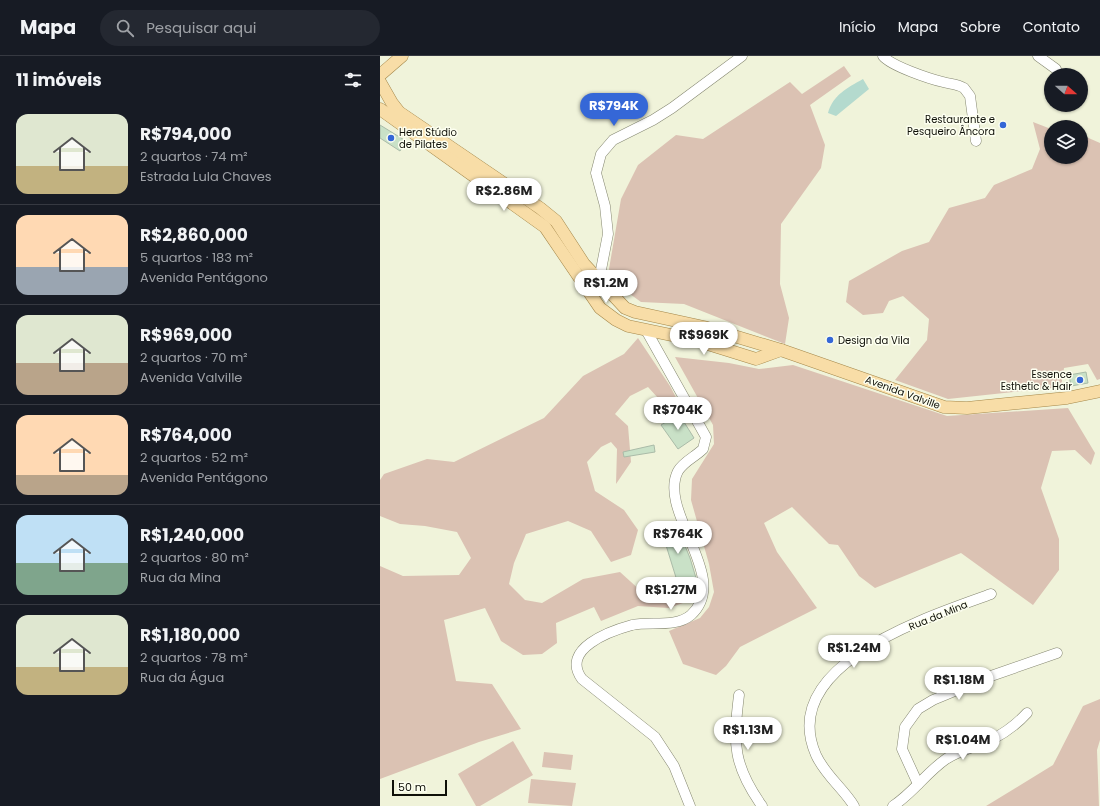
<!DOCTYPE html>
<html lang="pt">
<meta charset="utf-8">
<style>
:root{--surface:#171b24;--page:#242831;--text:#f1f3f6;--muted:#9ea1a6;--line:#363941;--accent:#3567d7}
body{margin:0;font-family:Poppins,sans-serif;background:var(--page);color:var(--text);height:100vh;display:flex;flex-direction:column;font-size:15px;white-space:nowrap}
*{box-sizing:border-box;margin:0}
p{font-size:13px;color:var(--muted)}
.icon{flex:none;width:22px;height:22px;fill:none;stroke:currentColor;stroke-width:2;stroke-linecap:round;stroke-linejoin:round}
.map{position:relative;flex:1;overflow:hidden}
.sheet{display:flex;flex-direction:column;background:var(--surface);width:380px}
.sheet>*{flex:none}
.needle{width:26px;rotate:111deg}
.controls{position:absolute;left:664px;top:12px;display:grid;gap:8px}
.controls a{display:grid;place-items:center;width:44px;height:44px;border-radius:50%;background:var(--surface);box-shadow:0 1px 3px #0004;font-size:20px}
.scale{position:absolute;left:12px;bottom:10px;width:55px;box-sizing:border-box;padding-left:4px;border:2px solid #0f1008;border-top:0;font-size:11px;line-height:14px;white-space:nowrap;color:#0f1008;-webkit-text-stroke:3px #fdfff0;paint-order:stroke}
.price{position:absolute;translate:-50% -34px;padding:0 9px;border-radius:14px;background:#fff;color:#222;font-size:13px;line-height:26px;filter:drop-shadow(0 1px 2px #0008)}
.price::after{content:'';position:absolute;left:50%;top:24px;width:12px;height:9px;margin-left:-6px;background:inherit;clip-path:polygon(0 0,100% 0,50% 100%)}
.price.on{background:var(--accent);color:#fff}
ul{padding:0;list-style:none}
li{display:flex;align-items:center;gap:12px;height:100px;padding:0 16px}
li+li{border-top:1px solid var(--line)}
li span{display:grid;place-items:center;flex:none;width:112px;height:80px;border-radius:12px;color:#555}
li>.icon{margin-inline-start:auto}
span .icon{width:48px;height:48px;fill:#fffc;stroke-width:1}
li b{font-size:17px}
h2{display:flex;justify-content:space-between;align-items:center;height:48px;padding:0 16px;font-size:17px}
header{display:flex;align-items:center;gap:24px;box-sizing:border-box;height:56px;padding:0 20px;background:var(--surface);border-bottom:1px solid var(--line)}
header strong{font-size:19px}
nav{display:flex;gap:22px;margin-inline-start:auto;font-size:14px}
.search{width:280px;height:36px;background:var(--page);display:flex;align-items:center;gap:10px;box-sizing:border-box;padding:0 14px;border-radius:22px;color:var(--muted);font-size:15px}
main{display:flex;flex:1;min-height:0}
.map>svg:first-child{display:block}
</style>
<header>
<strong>Mapa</strong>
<div class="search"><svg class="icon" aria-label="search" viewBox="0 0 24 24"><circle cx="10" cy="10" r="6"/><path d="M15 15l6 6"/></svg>Pesquisar aqui</div>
<nav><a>Início</a><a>Mapa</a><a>Sobre</a><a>Contato</a></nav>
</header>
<main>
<section class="sheet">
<h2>11 imóveis<svg class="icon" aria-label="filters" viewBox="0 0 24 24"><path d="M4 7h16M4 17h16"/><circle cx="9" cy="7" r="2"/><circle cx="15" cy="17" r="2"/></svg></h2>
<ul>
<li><span style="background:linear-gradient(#dfe7d0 65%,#c2b280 0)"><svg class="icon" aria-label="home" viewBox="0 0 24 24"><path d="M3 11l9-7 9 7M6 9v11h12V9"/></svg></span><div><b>R$794,000</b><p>2 quartos · 74 m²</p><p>Estrada Lula Chaves</p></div></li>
<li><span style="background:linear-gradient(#ffd9b3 65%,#9aa5b1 0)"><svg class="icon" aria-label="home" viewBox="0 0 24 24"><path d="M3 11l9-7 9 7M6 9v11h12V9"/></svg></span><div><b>R$2,860,000</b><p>5 quartos · 183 m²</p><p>Avenida Pentágono</p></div></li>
<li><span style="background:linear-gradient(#dfe7d0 60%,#b9a48a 0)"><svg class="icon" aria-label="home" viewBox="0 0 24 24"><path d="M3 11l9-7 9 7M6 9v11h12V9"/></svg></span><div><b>R$969,000</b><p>2 quartos · 70 m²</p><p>Avenida Valville</p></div></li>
<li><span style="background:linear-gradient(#ffd9b3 75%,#b9a48a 0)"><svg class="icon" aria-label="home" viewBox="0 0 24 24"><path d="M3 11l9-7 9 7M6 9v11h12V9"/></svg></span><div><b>R$764,000</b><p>2 quartos · 52 m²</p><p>Avenida Pentágono</p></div></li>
<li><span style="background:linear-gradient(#bfe0f5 60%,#7fa58c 0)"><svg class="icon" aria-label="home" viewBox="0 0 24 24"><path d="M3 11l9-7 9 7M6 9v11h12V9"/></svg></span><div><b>R$1,240,000</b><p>2 quartos · 80 m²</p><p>Rua da Mina</p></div></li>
<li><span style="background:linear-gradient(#dfe7d0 65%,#c2b280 0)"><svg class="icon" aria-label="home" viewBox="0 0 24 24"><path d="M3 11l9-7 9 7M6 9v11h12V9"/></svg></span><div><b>R$1,180,000</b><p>2 quartos · 78 m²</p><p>Rua da Água</p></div></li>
</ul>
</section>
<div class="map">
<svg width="720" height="750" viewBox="0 0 720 750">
<rect width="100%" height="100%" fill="#f0f3da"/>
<!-- green -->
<g fill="#dbc2b3">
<path d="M 464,10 L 471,20 L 430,49 L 445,89 L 441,112 L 401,168 L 400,228 L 409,262 L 405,288 L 304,248 L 261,246 L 232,225 L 229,213 L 241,143 L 258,109 L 296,79 L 323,83 L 410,26 L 422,38 Z"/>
<path d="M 653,66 L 671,73 L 671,101 L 701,101 L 701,81 L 704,80 L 720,87 L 720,323 L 717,324 L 708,308 L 684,312 L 681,331 L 568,343 L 515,324 L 547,284 L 549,263 L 523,240 L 509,245 L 503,257 L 483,259 L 466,246 L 469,225 L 522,195 L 549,186 L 569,152 L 605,142 L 614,129 L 652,113 L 660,93 Z"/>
<path d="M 258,282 L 290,330 L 301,351 L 297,355 L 288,353 L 268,331 L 250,340 L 235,358 L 248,370 L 251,406 L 236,428 L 237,393 L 231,386 L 221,391 L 207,406 L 215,435 L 244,454 L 258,474 L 251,499 L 231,506 L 211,475 L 188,465 L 146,478 L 134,507 L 129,528 L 145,544 L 162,547 L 203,523 L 240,516 L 272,545 L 286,544 L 310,533 L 314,543 L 289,552 L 258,550 L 221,565 L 214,551 L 176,567 L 177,587 L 162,598 L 143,599 L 121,585 L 105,552 L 64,564 L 76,625 L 112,628 L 141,673 L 99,686 L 0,723 L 0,510 L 23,520 L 79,519 L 91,502 L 77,476 L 45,470 L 20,468 L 0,460 L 0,424 L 4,418 L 47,403 L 74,406 L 164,362 L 203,320 L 244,298 Z"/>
<path d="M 295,301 L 349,307 L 379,313 L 413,309 L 567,360 L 688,352 L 715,397 L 711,409 L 695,394 L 672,395 L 661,432 L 679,483 L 679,514 L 653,549 L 581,497 L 495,532 L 479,520 L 458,489 L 449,488 L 412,451 L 384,467 L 397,496 L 437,552 L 360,591 L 346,610 L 336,619 L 303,608 L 289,575 L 320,562 L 329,551 L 334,536 L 329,508 L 311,444 L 312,423 L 334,388 L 333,369 Z"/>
<path d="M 720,643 L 720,684 L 717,694 L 719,750 L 606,750 L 673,709 L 703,650 Z"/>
<path d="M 133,685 L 153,719 L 100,750 L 96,750 L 78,718 Z"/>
<path d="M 164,696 L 193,699 L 191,714 L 162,711 Z"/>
<path d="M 151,723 L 196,727 L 192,750 L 148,747 Z"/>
</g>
<!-- water -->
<path fill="#b4dace" d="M 483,23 L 489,33 L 456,60 L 448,57 C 453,39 467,32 483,23 Z"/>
<!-- building -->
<g fill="#c9e1c7" stroke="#aabba8">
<path d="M 0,69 L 26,85 L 20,95 L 0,82 Z"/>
<path d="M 706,316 L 708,327 L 691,330 L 689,319 Z"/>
<path d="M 299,358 L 314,382 L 298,393 L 281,369 Z"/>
<path d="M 274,389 L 275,396 L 244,401 L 243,396 Z"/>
<path d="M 296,468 L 310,502 L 316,522 L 298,528 L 281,473 Z"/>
</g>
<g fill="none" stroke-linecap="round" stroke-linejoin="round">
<!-- minor casing -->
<g stroke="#848670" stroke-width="11">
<g id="minor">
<path d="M 503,0 C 511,10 550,23 563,26 C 570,28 578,28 584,32 L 590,40 L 596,85"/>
<path d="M 658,0 L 676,13"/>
<path d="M 219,224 L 228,178 L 225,150 L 216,117 L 221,98 L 233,84 L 273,64 L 292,52 L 362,0"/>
<path d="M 266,274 L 326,381 L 323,393 C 315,401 304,405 298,415 C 277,456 352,522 311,559 C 296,572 270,565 252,569 C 230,575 180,593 202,623 L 275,681 L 294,710 L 310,750"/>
<path d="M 359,639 C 353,688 353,709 382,750"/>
<path d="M 538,728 L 522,693 L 525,671 L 538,653 L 553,644 L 611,620 L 677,597"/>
<path d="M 474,750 C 463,732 445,719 436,699 C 396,608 551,560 611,538"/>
<path d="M 513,750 C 533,737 546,717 566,703 C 580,694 595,691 611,684 C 625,677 637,668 647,657"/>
</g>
</g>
<!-- major casing -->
<g stroke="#a4874a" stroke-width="13">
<g id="major">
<path d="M 0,19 L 22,0"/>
<path d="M 0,26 L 12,47 L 19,56 L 160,152 L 176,165 L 204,208 L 245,252 L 255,256 L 324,271 L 401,294 L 564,351 L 587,352 L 687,342 L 720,335"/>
<path d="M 0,53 L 165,171 L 220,252 L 236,264 L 248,270 L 315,284 L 376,303 L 401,294"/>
</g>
</g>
<!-- minor -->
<use href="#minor" stroke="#fff" stroke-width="10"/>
<!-- major -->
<use href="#major" stroke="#f8dda7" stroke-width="12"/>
</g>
<!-- markers -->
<g fill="#3567d7" stroke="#fdfff0" stroke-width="1.5">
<circle cx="623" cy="69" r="4"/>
<circle cx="11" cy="82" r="4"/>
<circle cx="450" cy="284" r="4"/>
<circle cx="700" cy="324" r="4"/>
</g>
<g text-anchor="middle" stroke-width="3" stroke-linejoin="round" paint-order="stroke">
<!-- poi labels -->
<g font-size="10" fill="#0f1008" stroke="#fdfff0" text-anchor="end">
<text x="615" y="67">Restaurante e<tspan x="615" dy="12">Pesqueiro Âncora</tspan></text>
<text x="19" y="80" text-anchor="start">Hera Stúdio<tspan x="19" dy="12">de Pilates</tspan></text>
<text x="458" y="288" text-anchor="start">Design da Vila</text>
<text x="692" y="322">Essence<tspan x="692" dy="12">Esthetic &amp; Hair</tspan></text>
</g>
<!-- street labels -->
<g font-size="10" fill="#0f1008" stroke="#fdfff0">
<text transform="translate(523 336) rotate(20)" y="4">Avenida Valville</text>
<text transform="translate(558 559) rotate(-22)" y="4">Rua da Mina</text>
</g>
</g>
</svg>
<div class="controls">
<a><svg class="needle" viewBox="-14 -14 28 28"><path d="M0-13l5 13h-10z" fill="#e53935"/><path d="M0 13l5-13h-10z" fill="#9ea1a6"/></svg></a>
<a><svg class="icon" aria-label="layers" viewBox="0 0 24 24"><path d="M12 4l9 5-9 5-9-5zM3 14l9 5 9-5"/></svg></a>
</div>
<div class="scale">50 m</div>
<b class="price on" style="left:234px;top:71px">R$794K</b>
<b class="price" style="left:124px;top:156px">R$2.86M</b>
<b class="price" style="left:226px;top:248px">R$1.2M</b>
<b class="price" style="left:324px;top:300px">R$969K</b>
<b class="price" style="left:298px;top:375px">R$704K</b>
<b class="price" style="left:298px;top:499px">R$764K</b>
<b class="price" style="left:291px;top:555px">R$1.27M</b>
<b class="price" style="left:474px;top:613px">R$1.24M</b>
<b class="price" style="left:579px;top:645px">R$1.18M</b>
<b class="price" style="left:368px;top:695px">R$1.13M</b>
<b class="price" style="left:583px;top:705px">R$1.04M</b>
</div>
</main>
